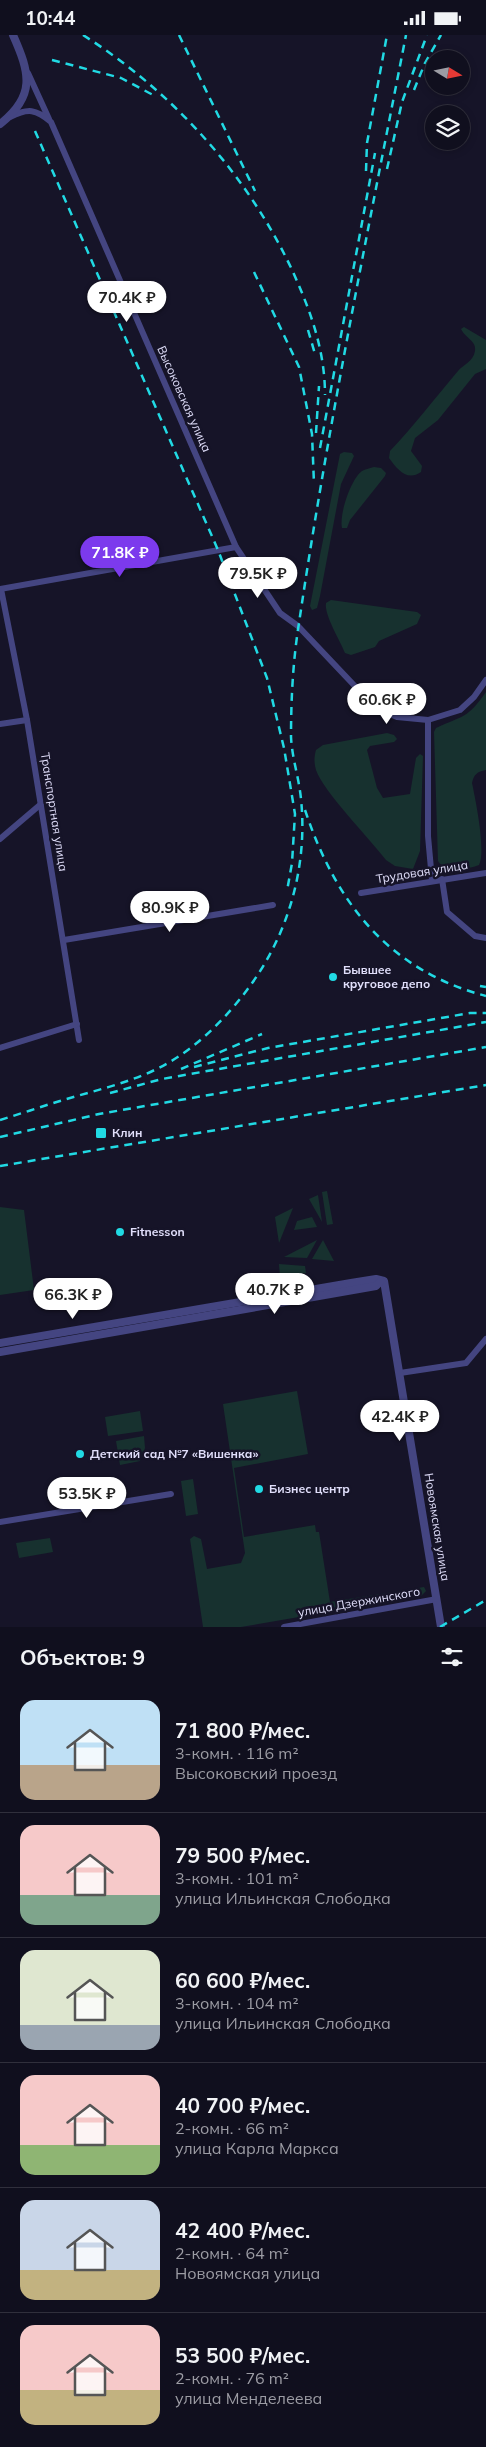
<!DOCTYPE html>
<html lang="ru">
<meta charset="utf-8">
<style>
:root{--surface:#100f1e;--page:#191827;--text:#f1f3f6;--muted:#9c9ca4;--line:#302f3c;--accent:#7c3aed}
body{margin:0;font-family:Mulish,sans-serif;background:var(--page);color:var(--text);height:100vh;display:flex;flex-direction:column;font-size:19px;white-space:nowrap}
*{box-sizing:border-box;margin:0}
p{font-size:16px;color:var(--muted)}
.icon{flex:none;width:28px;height:28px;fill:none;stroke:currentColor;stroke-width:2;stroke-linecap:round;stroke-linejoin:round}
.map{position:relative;height:1592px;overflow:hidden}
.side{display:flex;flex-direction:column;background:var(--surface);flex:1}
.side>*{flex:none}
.needle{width:32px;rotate:100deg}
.buttons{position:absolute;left:425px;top:15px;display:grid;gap:10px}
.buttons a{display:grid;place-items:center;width:45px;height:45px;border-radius:50%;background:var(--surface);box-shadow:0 2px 8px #0003,0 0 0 1px var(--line);font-size:25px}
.price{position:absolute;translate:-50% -42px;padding:0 11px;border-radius:18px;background:#fff;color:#222;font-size:16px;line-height:32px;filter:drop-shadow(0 1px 2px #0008)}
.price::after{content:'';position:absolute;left:50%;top:30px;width:15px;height:11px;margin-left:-8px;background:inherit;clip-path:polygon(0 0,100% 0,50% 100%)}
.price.on{background:var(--accent);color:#fff}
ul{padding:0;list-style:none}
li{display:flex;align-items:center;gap:15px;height:125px;padding:0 20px}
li+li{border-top:1px solid var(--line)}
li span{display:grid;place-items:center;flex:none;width:140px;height:100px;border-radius:15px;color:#555}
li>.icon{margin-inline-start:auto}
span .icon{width:60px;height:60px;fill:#fffc;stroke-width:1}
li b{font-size:21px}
h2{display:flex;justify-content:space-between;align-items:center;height:60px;padding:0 20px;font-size:21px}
.status{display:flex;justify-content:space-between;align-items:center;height:35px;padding:0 25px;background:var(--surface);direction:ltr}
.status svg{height:14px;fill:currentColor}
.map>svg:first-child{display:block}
</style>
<div class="status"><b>10:44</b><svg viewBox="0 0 49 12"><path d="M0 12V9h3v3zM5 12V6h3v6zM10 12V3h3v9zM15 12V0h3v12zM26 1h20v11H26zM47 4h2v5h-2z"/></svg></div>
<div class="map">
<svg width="486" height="1592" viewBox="0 0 486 1592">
<rect width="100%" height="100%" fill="#161428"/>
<!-- green -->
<g fill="#17312f">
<path d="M 464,292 L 486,305 L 486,334 L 475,339 L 438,385 L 415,403 L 411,416 L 422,431 L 421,437 C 407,447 397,434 389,423 L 390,416 C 414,391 435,363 458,336 C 464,329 473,327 475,316 C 477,306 465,303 461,294 Z"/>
<path d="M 344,417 L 352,418 L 354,421 L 341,449 L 320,561 L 317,573 L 312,575 L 310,571 L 340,419 Z"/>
<path d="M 374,432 L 381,433 L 386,438 L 385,441 L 350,485 L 347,493 L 342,493 C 339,479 351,444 362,436 C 365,434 371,433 374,432 Z"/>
<path d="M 331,565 L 417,577 L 421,580 L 417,589 L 379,606 L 375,612 L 351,620 L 345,618 C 340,605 324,580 326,568 Z"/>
<path d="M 486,657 L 486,735 C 477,737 474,739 472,748 C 476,767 486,816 479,830 C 466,835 446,838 438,826 L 434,697 L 436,693 C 464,680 467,684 486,657 Z"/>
<path d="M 387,698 L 394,700 L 397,704 L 394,707 L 370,711 L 367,715 L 377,753 L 383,763 L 410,759 L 416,723 L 420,719 L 423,721 L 420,816 L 413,834 L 395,831 L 386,825 C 370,804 323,756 316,735 C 314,728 314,722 316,715 L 323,710 Z"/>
<path d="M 327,1156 L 333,1189 L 327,1190 L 322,1157 Z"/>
<path d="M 318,1160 L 322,1187 L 309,1164 Z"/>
<path d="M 0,1172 L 24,1175 L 34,1255 L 0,1260 Z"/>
<path d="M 293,1173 L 279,1208 L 275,1182 Z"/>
<path d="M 312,1182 L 317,1192 L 294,1195 L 297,1186 Z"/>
<path d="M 317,1205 L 307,1223 L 284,1222 Z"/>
<path d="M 323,1205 L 334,1226 L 312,1224 Z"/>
<path d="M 279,1229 L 305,1231 L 306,1238 L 280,1243 Z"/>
<path d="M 297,1356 L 308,1419 L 234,1433 L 244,1502 L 315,1490 L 316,1497 L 319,1497 L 330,1567 L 424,1552 L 426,1556 L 421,1561 L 241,1592 L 203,1592 L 190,1504 L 194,1501 L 201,1504 L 207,1534 L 241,1528 L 245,1518 L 223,1369 Z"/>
<path d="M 140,1376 L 143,1396 L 108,1401 L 105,1382 Z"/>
<path d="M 144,1401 L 145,1413 L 140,1426 L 120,1430 L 116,1406 Z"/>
<path d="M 193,1444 L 198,1479 L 186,1481 L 181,1446 Z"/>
<path d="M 50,1503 L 53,1517 L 19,1523 L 16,1508 Z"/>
</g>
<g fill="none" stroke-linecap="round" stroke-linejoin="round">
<!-- minor -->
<g stroke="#444581" stroke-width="6">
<path d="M 28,38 L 49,84"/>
<path d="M 10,82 C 28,73 36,74 51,87 L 236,512 L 280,578 L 298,591 L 369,666 L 385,677 L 397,682 L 428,685 L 460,675 L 474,662 L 486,645"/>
<path d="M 0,554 L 236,512"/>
<path d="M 1,554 L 27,685 L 79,1005"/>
<path d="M 428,685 L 428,801 L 432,845"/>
<path d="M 0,689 L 27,685"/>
<path d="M 0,804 L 41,769"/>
<path d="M 442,844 L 447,877 L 475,901 L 486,903"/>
<path d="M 361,858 L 486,838"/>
<path d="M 64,905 L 273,870"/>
<path d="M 0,1013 L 77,989"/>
<path d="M 400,1338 L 466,1328 L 486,1304"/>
<path d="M 0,1487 L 171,1459"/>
<path d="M 284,1592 L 437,1564"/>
</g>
<!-- tertiary -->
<g stroke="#444581" stroke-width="8">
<path d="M 0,89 C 36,61 30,38 13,0"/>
<path d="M 0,1308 L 351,1248 L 376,1244 L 384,1246 L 441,1592"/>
<path d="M 0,1317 L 376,1251 L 381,1246"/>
</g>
<!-- rail -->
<g stroke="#21dae4" stroke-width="2.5" stroke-dasharray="8 6" stroke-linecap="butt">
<path d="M 83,0 C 173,57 248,140 293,237 C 311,277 325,316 325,360"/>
<path d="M 179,0 L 255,156"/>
<path d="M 52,25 L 121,43 L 155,61"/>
<path d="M 414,55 L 425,28 L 441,0"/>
<path d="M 35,96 L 218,515 L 267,643 L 284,713 L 295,779 L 292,828 L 287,856"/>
<path d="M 387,134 L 402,67 L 427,0"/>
<path d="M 366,136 L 367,108 L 387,0"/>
<path d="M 254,237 L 299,332 L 312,399 L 314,449"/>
<path d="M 308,295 L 315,319"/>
<path d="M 316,398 L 319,351"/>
<path d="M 320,413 L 375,118"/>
<path d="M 305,775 C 336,868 388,935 486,961"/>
<path d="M 480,951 L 486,952"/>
<path d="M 194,1032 L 268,1013 L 470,978 L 486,978"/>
<path d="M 181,1034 L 262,999"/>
<path d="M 110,1058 L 162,1044 L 486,987"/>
<path d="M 0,1085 C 20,1079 40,1072 60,1066 C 96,1055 135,1047 168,1028 C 198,1011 226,983 247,955 C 288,901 308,832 301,764 C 299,743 292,723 291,702 C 291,664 293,625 299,588 C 328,391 368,195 406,0"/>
<path d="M 0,1102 L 99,1079 L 486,1012"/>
<path d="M 0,1131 L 486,1050"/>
<path d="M 440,1592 L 486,1565"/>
</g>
</g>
<!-- markers -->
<g fill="#21dae4" stroke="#161428" stroke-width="2">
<circle cx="333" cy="942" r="5"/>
<rect x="95" y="1092" width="12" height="12" rx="2.5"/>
<circle cx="120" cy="1197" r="5"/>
<circle cx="80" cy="1419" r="5"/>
<circle cx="259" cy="1454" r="5"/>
</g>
<g text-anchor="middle" stroke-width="5" stroke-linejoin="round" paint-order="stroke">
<!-- street labels -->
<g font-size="12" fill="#e1dffb" stroke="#161428">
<text transform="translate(184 364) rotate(66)" y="4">Высоковская улица</text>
<text transform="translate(54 777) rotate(81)" y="4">Транспортная улица</text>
<text transform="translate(422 837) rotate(-9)" y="4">Трудовая улица</text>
<text transform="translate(437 1492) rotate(81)" y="4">Новоямская улица</text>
<text transform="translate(359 1567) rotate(-10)" y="4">улица Дзержинского</text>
</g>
<!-- poi labels -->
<g font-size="12" font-weight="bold" fill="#e1dffb" stroke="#161428" text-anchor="start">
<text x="343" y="939">Бывшее<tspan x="343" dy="14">круговое депо</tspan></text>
<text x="112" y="1102">Клин</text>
<text x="130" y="1201">Fitnesson</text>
<text x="90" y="1423">Детский сад №7 «Вишенка»</text>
<text x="269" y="1458">Бизнес центр</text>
</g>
</g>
</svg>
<div class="buttons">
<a><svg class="needle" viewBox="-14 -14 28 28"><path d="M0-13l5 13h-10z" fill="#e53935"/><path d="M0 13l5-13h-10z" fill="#9c9ca4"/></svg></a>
<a><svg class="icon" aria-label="layers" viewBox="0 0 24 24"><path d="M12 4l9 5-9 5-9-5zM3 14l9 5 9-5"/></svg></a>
</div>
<b class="price" style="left:127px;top:288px">70.4K ₽</b>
<b class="price on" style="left:120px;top:543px">71.8K ₽</b>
<b class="price" style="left:258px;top:564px">79.5K ₽</b>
<b class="price" style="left:387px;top:690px">60.6K ₽</b>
<b class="price" style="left:170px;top:898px">80.9K ₽</b>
<b class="price" style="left:275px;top:1280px">40.7K ₽</b>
<b class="price" style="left:73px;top:1285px">66.3K ₽</b>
<b class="price" style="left:400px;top:1407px">42.4K ₽</b>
<b class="price" style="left:87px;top:1484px">53.5K ₽</b>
</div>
<section class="side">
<h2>Объектов: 9<svg class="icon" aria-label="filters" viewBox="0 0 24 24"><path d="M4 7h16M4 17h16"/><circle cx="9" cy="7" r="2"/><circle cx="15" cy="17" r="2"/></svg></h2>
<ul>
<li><span style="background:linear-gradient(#bfe0f5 65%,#b9a48a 0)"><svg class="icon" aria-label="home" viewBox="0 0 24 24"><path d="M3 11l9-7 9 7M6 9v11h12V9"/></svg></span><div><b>71 800 ₽/мес.</b><p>3-комн. · 116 m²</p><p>Высоковский проезд</p></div></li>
<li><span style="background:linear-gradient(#f6c9c9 70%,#7fa58c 0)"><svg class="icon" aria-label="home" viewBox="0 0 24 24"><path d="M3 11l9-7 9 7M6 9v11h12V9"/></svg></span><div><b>79 500 ₽/мес.</b><p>3-комн. · 101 m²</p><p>улица Ильинская Слободка</p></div></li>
<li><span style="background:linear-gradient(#dfe7d0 75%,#9aa5b1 0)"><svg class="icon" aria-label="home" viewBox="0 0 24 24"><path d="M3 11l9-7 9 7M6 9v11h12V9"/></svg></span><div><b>60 600 ₽/мес.</b><p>3-комн. · 104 m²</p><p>улица Ильинская Слободка</p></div></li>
<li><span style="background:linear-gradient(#f6c9c9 70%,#8fb573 0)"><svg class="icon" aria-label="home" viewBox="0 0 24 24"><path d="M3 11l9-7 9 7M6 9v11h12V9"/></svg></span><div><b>40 700 ₽/мес.</b><p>2-комн. · 66 m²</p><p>улица Карла Маркса</p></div></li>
<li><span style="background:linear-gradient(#c9d6e8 70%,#c2b280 0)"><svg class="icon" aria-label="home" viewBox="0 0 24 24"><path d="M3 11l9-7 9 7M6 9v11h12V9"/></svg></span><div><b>42 400 ₽/мес.</b><p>2-комн. · 64 m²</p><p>Новоямская улица</p></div></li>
<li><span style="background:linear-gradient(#f6c9c9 65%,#c2b280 0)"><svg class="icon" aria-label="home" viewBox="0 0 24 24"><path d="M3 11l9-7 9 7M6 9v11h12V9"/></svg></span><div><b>53 500 ₽/мес.</b><p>2-комн. · 76 m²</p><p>улица Менделеева</p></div></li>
</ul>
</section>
